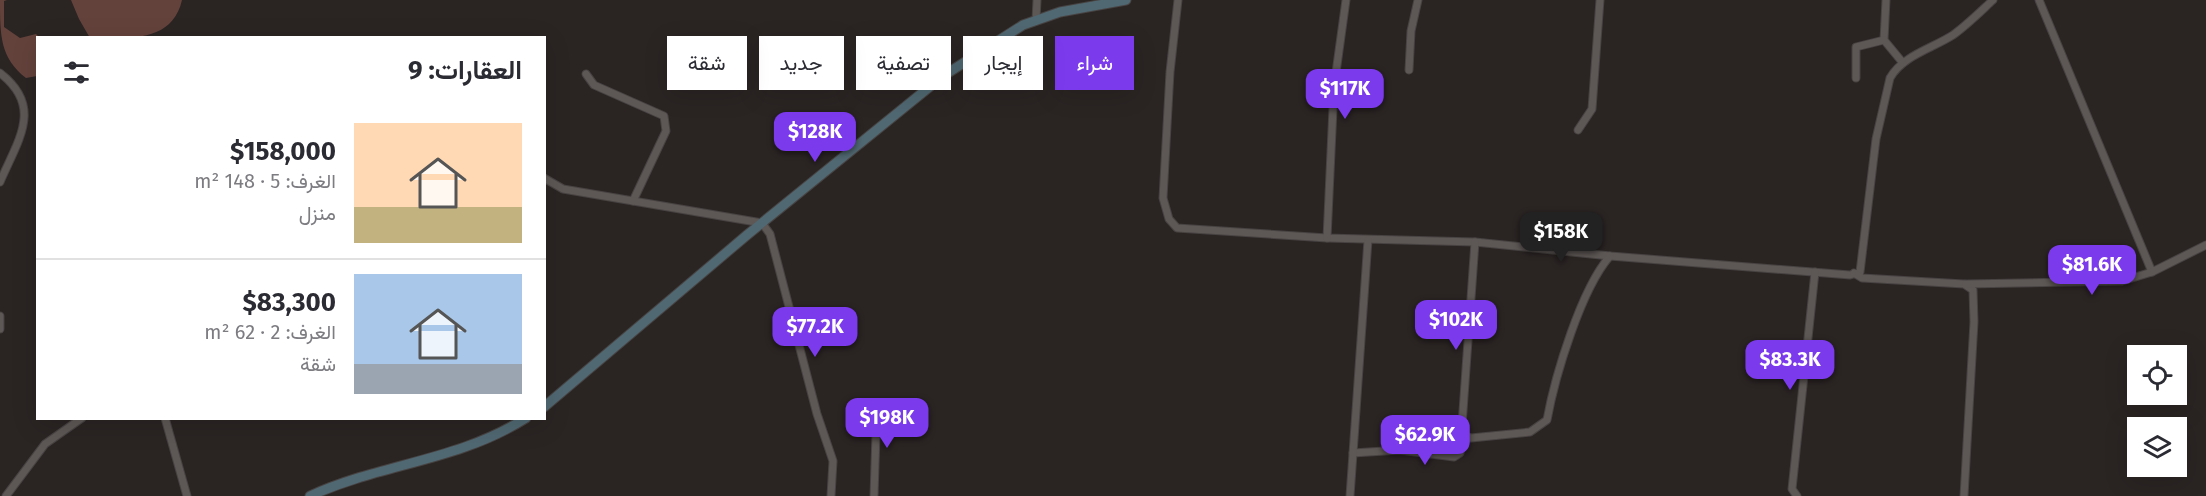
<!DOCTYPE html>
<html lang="ar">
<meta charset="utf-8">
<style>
:root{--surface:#fff;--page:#f2f2f3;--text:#2b2b33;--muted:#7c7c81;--line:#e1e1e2;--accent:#7c3aed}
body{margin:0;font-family:"Fira Sans",Vazirmatn,sans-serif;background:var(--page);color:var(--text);direction:rtl;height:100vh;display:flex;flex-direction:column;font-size:22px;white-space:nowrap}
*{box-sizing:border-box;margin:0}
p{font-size:20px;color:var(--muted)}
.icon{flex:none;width:33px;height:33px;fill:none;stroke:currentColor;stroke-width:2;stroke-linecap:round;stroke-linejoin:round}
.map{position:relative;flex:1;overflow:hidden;direction:ltr}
.details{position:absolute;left:36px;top:36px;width:510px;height:384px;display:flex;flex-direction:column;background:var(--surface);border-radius:0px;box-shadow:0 6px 24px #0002;direction:rtl}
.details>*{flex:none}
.top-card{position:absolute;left:564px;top:36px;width:570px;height:54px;direction:rtl;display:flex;gap:12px}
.tools{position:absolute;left:2127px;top:345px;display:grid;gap:12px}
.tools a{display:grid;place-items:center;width:60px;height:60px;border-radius:0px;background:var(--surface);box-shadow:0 6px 24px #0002;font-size:30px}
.price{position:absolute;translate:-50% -51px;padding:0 14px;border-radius:12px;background:var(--accent);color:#fff;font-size:20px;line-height:39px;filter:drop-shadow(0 2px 3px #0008)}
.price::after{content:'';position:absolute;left:50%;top:36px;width:18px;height:14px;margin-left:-9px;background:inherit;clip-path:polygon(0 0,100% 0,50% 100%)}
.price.active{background:#222;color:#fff}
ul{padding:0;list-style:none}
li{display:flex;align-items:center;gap:18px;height:150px;padding:0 24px}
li+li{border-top:2px solid var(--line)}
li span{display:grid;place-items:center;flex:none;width:168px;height:120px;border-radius:0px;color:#555}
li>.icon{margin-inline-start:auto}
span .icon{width:72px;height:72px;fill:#fffc;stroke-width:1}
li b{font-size:26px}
h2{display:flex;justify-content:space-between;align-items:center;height:72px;padding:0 24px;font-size:26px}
.chip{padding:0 21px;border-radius:0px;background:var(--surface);box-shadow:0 6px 24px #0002;font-size:21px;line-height:54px}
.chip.active{background:var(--accent);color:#fff}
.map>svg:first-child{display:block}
</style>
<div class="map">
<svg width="2206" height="496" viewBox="0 0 2206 496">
<rect width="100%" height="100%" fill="#2a2423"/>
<!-- green -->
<g fill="#63423b">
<path d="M 0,0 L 7,0 L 4,1 L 4,27 L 20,38 L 36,34 L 39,37 L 37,76 L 26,78 C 0,58 0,35 0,0 Z"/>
<path d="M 71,0 L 182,0 C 172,44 126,38 90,38 L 79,19 Z"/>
</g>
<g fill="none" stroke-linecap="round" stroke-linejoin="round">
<!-- street casing -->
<g stroke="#474342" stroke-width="9">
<g id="street">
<path d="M 1178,0 L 1170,72 L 1163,198 L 1169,219 L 1177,228 L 1327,238 L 1475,242 L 1610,256 L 1850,275 L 1860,272 L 1876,139 L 1890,78 C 1902,56 1933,48 1953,35 C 1967,25 1980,12 1993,0"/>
<path d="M 1886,0 L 1884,40 L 1903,63"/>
<path d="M 2039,0 L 2152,272"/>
<path d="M 1036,20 L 1037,0"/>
<path d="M 1409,70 L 1411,31 L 1418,0"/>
<path d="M 0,73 C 44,107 18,140 0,182"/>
<path d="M 586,74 L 594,85 L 664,116 L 666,131 L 633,201"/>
<path d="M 1856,78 L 1856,47 L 1884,40"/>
<path d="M 1578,130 L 1592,109 L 1600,0"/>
<path d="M 544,178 L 563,189 L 762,223 L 770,234 L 817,414 L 833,461 L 831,496"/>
<path d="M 1327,238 L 1334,87 L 1346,0"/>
<path d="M 1475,242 L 1462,425 L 1463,435 L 1471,438 L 1530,432 L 1547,420 C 1555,376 1581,289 1610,256"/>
<path d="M 1854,273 L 1862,278 L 1964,284 L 1973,290 L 1974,322 L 1964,496"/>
<path d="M 1966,284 L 2122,281 L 2152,272 L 2206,245"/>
<path d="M 0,316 L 0,329"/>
<path d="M 165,418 L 187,496"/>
<path d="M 1353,453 L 1400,450 L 1454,457 L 1460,453 L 1463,435"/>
<path d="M 6,496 L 45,444 L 82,418"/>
<path d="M 874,496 L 876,434 L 885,431 L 882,409"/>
<path d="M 1350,496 L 1368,240"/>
<path d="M 1797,496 L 1792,489 L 1815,272"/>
</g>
</g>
<!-- secondary casing -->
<g stroke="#474342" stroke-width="11">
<g id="secondary">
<path d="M 544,407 L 747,235 L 943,76 L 1023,25 L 1060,12 L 1126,0"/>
<path d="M 310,496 C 382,463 456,462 526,418"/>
</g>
</g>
<!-- street -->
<use href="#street" stroke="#5d5755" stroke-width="7"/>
<!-- secondary -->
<use href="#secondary" stroke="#506872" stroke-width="9"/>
</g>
</svg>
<div class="tools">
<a><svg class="icon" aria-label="locate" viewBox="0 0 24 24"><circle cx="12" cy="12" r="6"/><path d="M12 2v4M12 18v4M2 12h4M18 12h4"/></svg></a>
<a><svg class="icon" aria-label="layers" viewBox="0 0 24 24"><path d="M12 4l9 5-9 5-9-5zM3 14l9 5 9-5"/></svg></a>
</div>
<b class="price" style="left:1345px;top:120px">$117K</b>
<b class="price" style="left:815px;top:163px">$128K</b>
<b class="price active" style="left:1561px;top:263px">$158K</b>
<b class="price" style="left:2092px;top:296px">$81.6K</b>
<b class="price" style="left:1456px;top:351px">$102K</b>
<b class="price" style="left:815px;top:358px">$77.2K</b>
<b class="price" style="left:1790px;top:391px">$83.3K</b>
<b class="price" style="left:887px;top:449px">$198K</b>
<b class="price" style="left:1425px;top:466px">$62.9K</b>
<div class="top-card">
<a class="chip active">شراء</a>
<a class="chip">إيجار</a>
<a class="chip">تصفية</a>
<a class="chip">جديد</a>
<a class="chip">شقة</a>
</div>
<section class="details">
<h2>العقارات: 9<svg class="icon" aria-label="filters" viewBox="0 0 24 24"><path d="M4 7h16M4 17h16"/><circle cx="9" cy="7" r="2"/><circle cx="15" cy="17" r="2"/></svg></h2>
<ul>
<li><span style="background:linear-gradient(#ffd9b3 70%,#c2b280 0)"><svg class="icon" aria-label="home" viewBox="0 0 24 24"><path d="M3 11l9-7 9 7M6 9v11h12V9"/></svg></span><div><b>$158,000</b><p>الغرف: 5 · 148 m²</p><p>منزل</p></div></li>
<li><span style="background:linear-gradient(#a9c7e8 75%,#9aa5b1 0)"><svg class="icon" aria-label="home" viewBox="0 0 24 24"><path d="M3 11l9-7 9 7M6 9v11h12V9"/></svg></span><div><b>$83,300</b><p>الغرف: 2 · 62 m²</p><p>شقة</p></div></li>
</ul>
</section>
</div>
